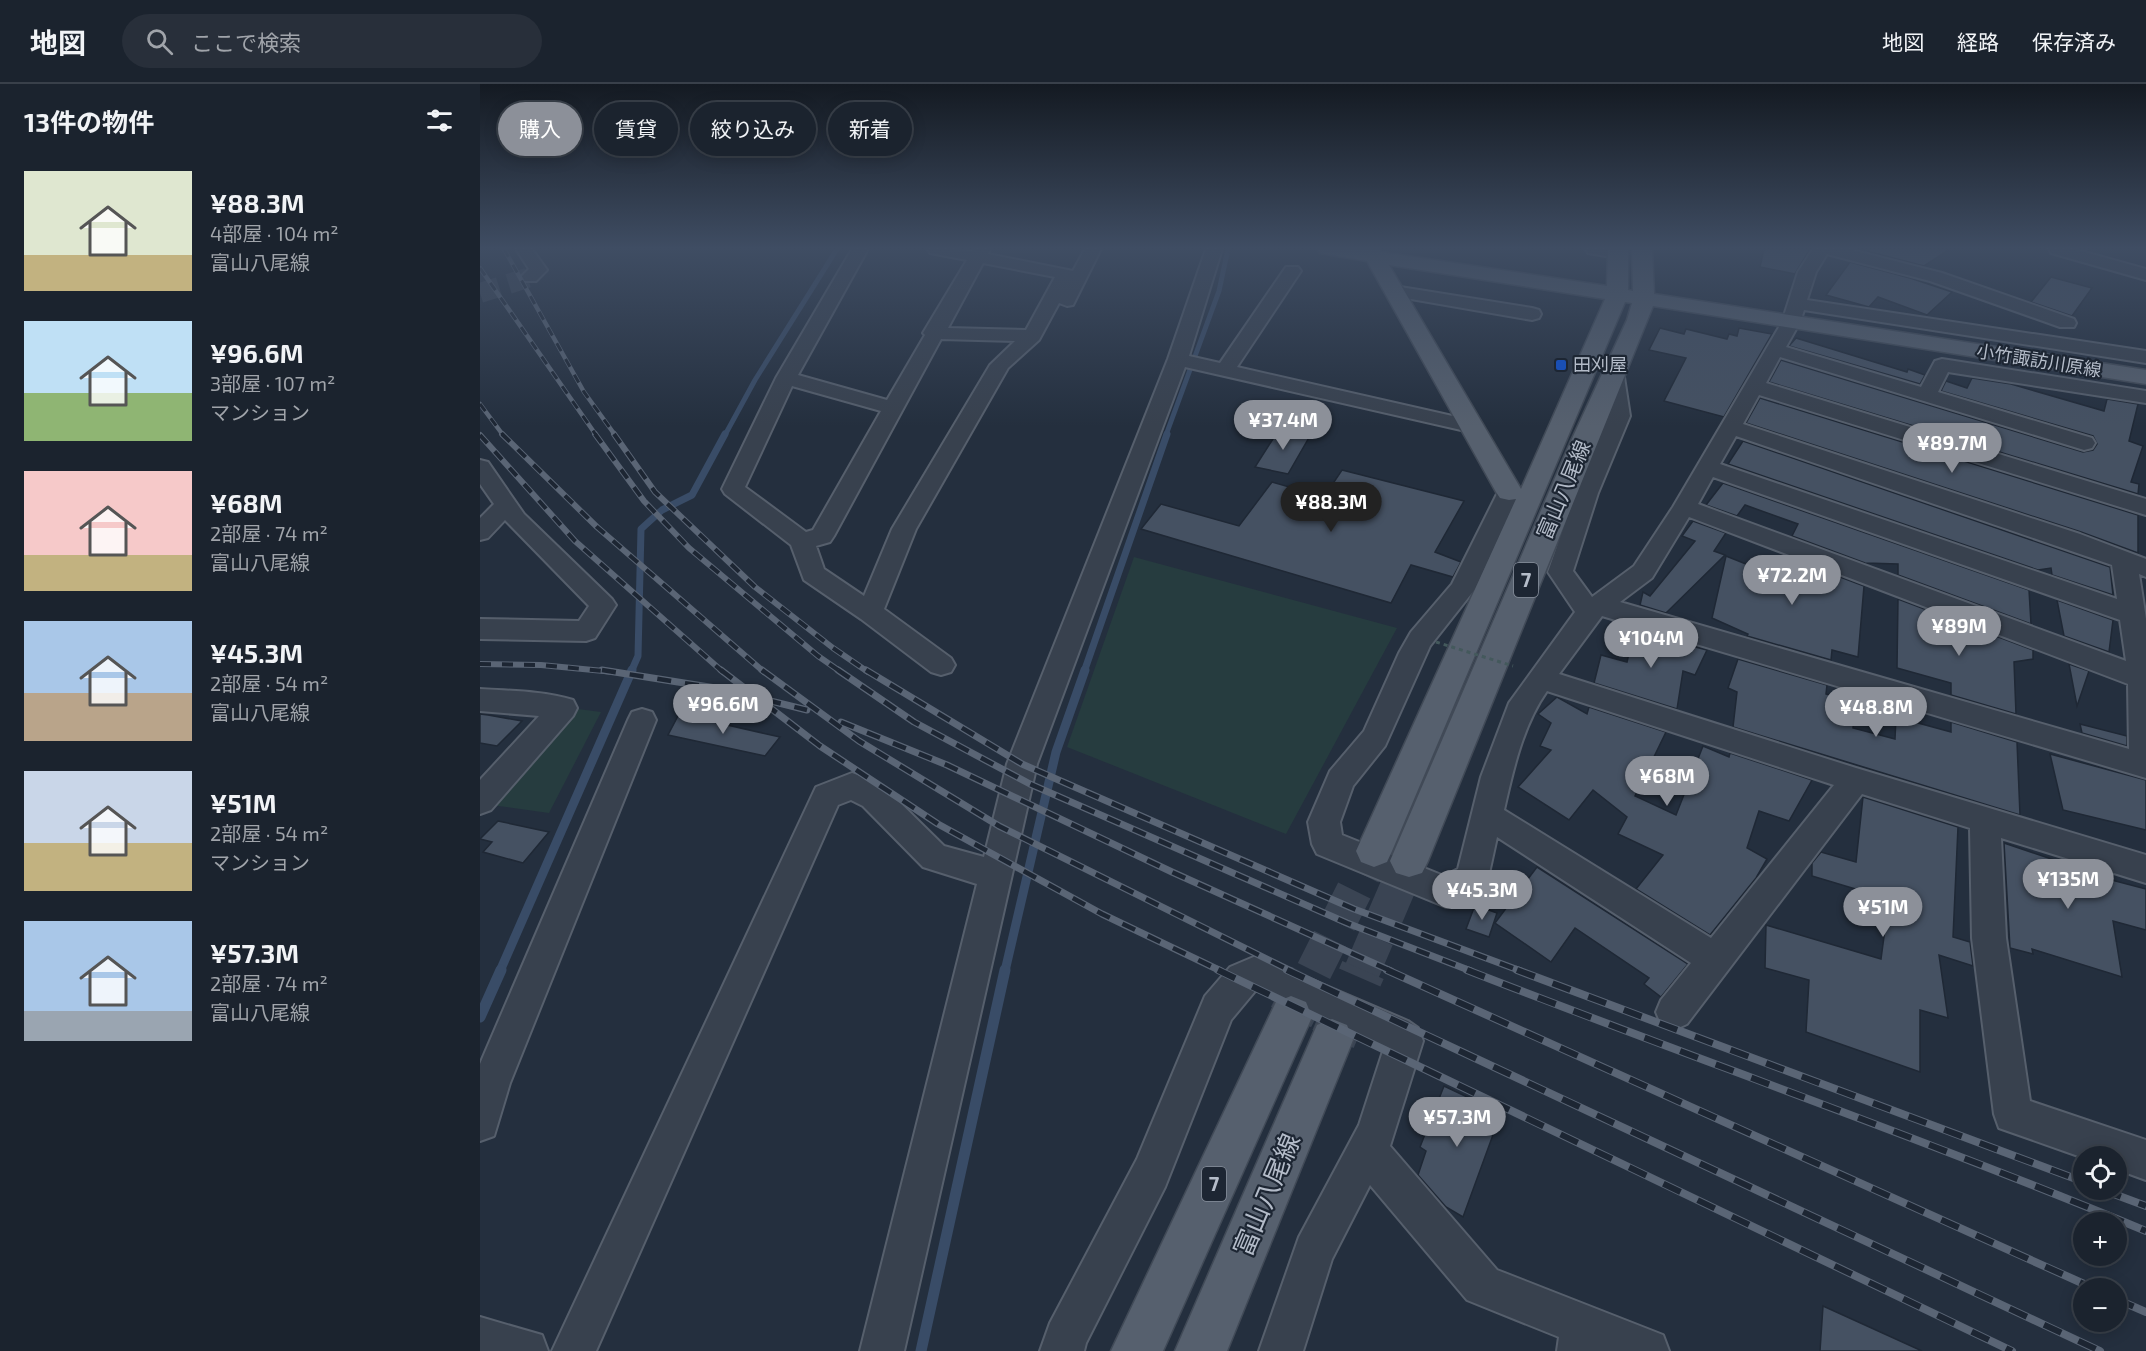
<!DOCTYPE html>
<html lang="ja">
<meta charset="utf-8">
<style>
:root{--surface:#1b232e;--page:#282f3a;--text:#f1f3f6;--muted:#a0a4aa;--line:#39404a;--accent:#8c9099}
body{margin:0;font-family:"Exo 2","Noto Sans JP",sans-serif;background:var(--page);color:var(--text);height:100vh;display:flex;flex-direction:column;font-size:22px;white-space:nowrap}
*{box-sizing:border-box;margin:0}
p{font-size:20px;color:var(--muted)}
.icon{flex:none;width:33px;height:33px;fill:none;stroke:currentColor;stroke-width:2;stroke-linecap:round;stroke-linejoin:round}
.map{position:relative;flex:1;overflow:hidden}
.side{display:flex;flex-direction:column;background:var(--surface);width:480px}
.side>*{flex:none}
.guide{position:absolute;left:18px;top:18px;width:570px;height:54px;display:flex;gap:12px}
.buttons{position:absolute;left:1593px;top:1062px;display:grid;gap:12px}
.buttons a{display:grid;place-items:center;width:54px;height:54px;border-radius:50%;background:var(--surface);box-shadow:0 3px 15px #0003,0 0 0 2px var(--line);font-size:30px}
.price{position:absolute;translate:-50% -51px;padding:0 14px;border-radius:21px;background:var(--accent);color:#fff;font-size:20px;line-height:39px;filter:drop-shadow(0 2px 3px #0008)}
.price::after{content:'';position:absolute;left:50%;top:36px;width:18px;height:14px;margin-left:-9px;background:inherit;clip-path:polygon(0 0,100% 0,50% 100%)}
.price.selected{background:#222;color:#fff}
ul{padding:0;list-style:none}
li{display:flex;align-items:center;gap:18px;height:150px;padding:0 24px}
li span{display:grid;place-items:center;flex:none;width:168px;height:120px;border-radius:0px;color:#555}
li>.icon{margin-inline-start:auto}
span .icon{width:72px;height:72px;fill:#fffc;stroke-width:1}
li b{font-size:26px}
h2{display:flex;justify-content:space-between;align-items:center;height:72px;padding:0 24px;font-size:26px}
.chip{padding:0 21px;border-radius:27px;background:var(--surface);box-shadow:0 3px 15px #0003,0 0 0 2px var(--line);font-size:21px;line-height:54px}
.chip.selected{background:var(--accent);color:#fff}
header{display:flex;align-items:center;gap:36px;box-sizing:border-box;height:84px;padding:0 30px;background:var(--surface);border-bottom:2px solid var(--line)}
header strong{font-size:28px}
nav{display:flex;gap:33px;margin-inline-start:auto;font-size:21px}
.search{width:420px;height:54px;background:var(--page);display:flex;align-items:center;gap:15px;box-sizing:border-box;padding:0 21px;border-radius:33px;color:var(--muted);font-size:22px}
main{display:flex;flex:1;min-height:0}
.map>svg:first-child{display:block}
</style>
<header>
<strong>地図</strong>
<div class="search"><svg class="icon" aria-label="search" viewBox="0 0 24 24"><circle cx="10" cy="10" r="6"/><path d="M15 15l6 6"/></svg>ここで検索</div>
<nav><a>地図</a><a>経路</a><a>保存済み</a></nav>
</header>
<main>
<section class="side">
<h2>13件の物件<svg class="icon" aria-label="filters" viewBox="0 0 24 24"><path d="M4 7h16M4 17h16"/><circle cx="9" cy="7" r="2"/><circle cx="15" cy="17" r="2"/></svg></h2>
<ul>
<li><span style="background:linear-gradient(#dfe7d0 70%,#c2b280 0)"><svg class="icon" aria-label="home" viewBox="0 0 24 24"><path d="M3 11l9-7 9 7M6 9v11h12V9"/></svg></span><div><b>¥88.3M</b><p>4部屋 · 104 m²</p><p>富山八尾線</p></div></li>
<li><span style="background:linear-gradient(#bfe0f5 60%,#8fb573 0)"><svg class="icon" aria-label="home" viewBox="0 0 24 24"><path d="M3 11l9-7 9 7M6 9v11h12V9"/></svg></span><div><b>¥96.6M</b><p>3部屋 · 107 m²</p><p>マンション</p></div></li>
<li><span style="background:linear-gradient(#f6c9c9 70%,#c2b280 0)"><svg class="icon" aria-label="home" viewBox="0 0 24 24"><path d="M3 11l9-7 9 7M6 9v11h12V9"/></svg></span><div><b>¥68M</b><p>2部屋 · 74 m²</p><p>富山八尾線</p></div></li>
<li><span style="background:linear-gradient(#a9c7e8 60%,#b9a48a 0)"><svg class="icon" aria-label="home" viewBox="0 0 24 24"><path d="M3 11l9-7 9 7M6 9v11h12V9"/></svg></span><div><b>¥45.3M</b><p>2部屋 · 54 m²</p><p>富山八尾線</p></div></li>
<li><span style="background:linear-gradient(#c9d6e8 60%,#c2b280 0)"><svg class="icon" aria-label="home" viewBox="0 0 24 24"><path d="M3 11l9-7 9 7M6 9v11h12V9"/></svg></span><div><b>¥51M</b><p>2部屋 · 54 m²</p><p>マンション</p></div></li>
<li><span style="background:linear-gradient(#a9c7e8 75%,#9aa5b1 0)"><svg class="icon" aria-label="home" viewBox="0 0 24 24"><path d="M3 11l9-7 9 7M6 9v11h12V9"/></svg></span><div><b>¥57.3M</b><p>2部屋 · 74 m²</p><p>富山八尾線</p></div></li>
</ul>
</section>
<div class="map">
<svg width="1666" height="1267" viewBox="0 0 1666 1267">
<rect width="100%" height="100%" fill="#242f3e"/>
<!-- green -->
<g fill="#263c3f">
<path d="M 654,473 L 917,544 L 806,750 L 587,663 Z"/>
<path d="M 98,625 L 121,628 L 69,729 L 11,721 Z"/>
</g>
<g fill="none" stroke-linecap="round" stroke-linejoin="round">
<!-- stream-far3 -->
<g stroke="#394c67" stroke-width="5">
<path d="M 245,351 L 275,296 L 357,165"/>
<path d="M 686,351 L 739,207 L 748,165"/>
</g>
<!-- stream-far2 -->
<g stroke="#394c67" stroke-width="7">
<path d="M 151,588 L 158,572 L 161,445 L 182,426 L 212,411 L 245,350"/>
<path d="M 604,588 L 687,350"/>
</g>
<!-- stream-far1 -->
<g stroke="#394c67" stroke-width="9">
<path d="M 20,887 L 152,586"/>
<path d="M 525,887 L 576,668 L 605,586"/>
</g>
<!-- stream -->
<g stroke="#394c67" stroke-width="11">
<path d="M 0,933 L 21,886"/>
<path d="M 441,1267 L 525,886"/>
</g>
</g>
<!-- building -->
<g fill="#455162" stroke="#1f2835" stroke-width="1.5">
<path d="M 1284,165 L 1330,165 L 1315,190 L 1280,183 Z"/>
<path d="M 1379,165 L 1470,165 L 1444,182 Z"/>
<path d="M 1370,178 L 1430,194 L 1472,208 L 1447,231 L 1398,213 L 1389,223 L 1346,211 Z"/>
<path d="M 1571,193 L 1612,204 L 1592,232 L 1551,218 Z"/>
<path d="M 1180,244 L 1204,250 L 1206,245 L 1247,255 L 1249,250 L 1257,252 L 1259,244 L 1292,250 L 1244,333 L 1184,317 L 1206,274 L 1169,266 Z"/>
<path d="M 1316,254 L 1427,288 L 1428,285 L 1445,291 L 1440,300 L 1309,262 Z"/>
<path d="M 1301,276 L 1603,368 L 1613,366 L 1617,360 L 1613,352 L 1461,307 L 1466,297 L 1487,304 L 1492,294 L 1531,300 L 1624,327 L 1627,315 L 1658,320 L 1649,357 L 1663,362 L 1651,398 L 1659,400 L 1658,410 L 1289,298 Z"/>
<path d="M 1280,314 L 1658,431 L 1658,469 L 1601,448 L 1266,339 Z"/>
<path d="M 800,344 L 831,350 L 808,390 L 775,383 Z"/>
<path d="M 1263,357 L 1630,483 L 1633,511 L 1572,491 L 1571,484 L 1558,486 L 1248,380 Z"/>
<path d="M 862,386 L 984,417 L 955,468 L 981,478 L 973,493 L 931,481 L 911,519 L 661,445 L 681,420 L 759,442 L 792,398 L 844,413 Z"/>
<path d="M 1243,399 L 1549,506 L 1551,540 L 1418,491 L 1418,480 L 1385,479 L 1312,452 L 1318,440 L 1265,421 L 1257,432 L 1226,421 Z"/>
<path d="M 1213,437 L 1246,449 L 1234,467 L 1245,471 L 1186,529 L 1160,521 L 1163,508 L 1170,512 L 1215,457 L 1202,452 Z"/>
<path d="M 1302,471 L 1384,502 L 1378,573 L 1352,566 L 1351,576 L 1267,552 L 1268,550 L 1232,534 L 1246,472 L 1276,484 L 1280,477 L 1295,483 Z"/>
<path d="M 1418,515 L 1553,566 L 1553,575 L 1534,578 L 1536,630 L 1471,611 L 1471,599 L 1417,584 Z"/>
<path d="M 1577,516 L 1633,536 L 1629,568 L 1584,552 Z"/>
<path d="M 1155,544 L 1167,548 L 1165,550 L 1227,566 L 1215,591 L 1203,587 L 1197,625 L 1114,599 L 1121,571 L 1147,578 Z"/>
<path d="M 1258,575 L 1347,601 L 1346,610 L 1375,619 L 1373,644 L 1415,655 L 1416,633 L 1471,648 L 1471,638 L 1537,658 L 1540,731 L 1253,643 L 1257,608 L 1248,604 Z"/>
<path d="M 1589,580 L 1609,587 L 1597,622 Z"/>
<path d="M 1077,613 L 1107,630 L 1109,623 L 1186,648 L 1155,712 L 1196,731 L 1223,662 L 1249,673 L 1250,669 L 1332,696 L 1309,737 L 1279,727 L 1267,764 L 1287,775 L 1276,794 L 1230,851 L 1156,805 L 1183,771 L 1138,750 L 1147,733 L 1113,706 L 1089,736 L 1038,703 L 1071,666 L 1060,662 L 1071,639 L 1058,630 Z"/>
<path d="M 0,630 L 8,631 L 42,637 L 17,662 L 0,659 Z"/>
<path d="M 199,630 L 300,653 L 285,672 L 188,651 Z"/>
<path d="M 1600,640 L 1647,652 L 1647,662 L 1602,649 Z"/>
<path d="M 1570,670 L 1666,696 L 1666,746 L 1583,726 Z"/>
<path d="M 1383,713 L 1478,743 L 1473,853 L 1490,858 L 1493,882 L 1459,871 L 1468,934 L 1440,926 L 1440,988 L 1326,948 L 1329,896 L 1285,884 L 1286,841 L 1401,875 L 1409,815 L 1332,792 L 1332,779 L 1341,768 L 1376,778 Z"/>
<path d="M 18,737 L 69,748 L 43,779 L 3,768 L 12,758 L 0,755 Z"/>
<path d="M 1524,759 L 1616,790 L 1616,792 L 1666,805 L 1666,846 L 1633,837 L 1642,893 L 1552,865 L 1553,870 L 1530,864 Z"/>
<path d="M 1057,783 L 1208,880 L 1181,913 L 1164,900 L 1169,894 L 1095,844 L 1071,878 L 1015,839 Z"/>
<path d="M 995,821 L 1017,829 L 1009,853 L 986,845 Z"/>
<path d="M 964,1002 L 1021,1029 L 983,1133 L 966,1123 L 938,1091 L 946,1067 L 940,1063 Z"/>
<path d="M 1343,1222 L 1442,1267 L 1340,1267 Z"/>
</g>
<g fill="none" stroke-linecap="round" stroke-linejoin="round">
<!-- minor-tunnel -->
<path stroke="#3a4453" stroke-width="20" stroke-dasharray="20 10" stroke-linecap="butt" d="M 0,209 L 50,193"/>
<!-- major-tunnel-far1 -->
<g stroke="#3a4453" stroke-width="36" stroke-dasharray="36 18" stroke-linecap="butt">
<path d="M 834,887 L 894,767"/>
<path d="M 882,887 L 929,777"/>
</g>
<!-- major-tunnel -->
<g stroke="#3a4453" stroke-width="45" stroke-dasharray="45 22" stroke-linecap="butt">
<path d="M 811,933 L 835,886"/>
<path d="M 853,955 L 883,886"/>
</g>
<!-- minor casing -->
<g stroke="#565f6c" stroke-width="4">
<g id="minor">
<path d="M 36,165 L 52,165 L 67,186 L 56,197 L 44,197 L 41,193 L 49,185 Z"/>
<path d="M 372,165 L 388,165 L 318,291 L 407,316 L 445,251 L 443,249 L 487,176 L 450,169 L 448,165 L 492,167 L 494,165 L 510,165 L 508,170 L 593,187 L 605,165 L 621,165 L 593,221 L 587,222 L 579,219 L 559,256 L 528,284 L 436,445 L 404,525 L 471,574 L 475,581 L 471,588 L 461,591 L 451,588 L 381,535 L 324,496 L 311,461 L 245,410 L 242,405 L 296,294 ZM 503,179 L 575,193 L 546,246 L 468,244 ZM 461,255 L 535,257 L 510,281 L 412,445 L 384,512 L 344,485 L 336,462 L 350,458 L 354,452 ZM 312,302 L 401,327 L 333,446 L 326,448 L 265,403 Z"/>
<path d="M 726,165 L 742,165 L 709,272 L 740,279 L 806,183 L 818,183 L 821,187 L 757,283 L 990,336 L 998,337 L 1001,342 L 998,347 L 990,348 L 705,283 L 557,680 L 424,1267 L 380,1267 L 497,800 L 443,783 L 383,722 L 371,716 L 358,721 L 116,1267 L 72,1267 L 336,703 L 372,689 L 383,693 L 405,704 L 464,762 L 504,773 L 527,680 L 688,275 Z"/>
<path d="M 1106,165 L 1141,165 L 1147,169 L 1144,173 L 1138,174 L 1108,169 Z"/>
<path d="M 1333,165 L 1368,165 L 1462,189 L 1594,235 L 1596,239 L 1594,243 L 1580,243 L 1450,197 L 1347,170 L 1336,188 L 1327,216 L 1666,267 L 1666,279 L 1324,226 L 1320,238 L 1306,263 L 1441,303 L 1455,277 L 1462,275 L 1666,307 L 1666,319 L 1468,288 L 1458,308 L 1612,354 L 1615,359 L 1612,364 L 1604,366 L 1300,273 L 1286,299 L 1666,415 L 1666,431 L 1279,311 L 1263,340 L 1600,450 L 1666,475 L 1666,493 L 1659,490 L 1666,535 L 1666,694 L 1122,532 L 1079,590 L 1376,684 L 1666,771 L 1666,799 L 1521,754 L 1526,854 L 1550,1017 L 1666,1056 L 1666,1096 L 1636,1085 L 1636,1072 L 1604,1074 L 1519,1044 L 1514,1030 L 1492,854 L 1490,744 L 1382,710 L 1207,940 L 1194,946 L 1181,940 L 1176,928 L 1181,916 L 1211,879 L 1017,753 L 1008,794 L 1003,804 L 966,823 L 837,770 L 832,760 L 828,738 L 850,687 L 884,647 L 919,569 L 931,548 L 972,500 L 1018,408 L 1021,403 L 1029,401 L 1037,403 L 1040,408 L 995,505 L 950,562 L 905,662 L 873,702 L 860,738 L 862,751 L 964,792 L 978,785 L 1001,693 L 1029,619 L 1095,528 L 1068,488 L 1096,409 L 1128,332 L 1124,293 L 1127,289 L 1141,289 L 1144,293 L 1150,332 L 1118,409 L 1093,487 L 1112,513 L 1154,482 L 1193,423 L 1302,238 L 1318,188 ZM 1256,352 L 1632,481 L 1637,515 L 1240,380 ZM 1233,393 L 1640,536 L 1646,577 L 1218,420 ZM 1209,433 L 1648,600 L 1649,665 L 1140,518 L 1172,494 ZM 1067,607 L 1354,701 L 1231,854 L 1024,726 C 1033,686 1043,641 1067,607 Z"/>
<path d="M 1569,165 L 1594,165 L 1666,185 L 1666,196 L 1571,169 Z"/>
<path d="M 914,202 L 1052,224 L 1059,226 L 1061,230 L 1059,234 L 1052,236 L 908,211 L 905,207 L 908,203 Z"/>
<path d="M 0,376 L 8,378 L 44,430 L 132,515 L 136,521 L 115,554 L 106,557 L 0,555 L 0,535 L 99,537 L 109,522 L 25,436 L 8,454 L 0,456 L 0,434 L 14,420 L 0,400 Z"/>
<path d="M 0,605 C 31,607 63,607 93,616 L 97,624 L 93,632 L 11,726 L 0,730 L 0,696 L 59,632 L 0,627 Z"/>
<path d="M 162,625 L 172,628 L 176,636 L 30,999 L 14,1052 L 0,1057 L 0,980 L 148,636 L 152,628 Z"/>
<path d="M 776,872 L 928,937 L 938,944 L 943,957 L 910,1062 L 1017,1186 L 1183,1251 L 1189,1267 L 1077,1267 L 1079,1253 L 987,1216 L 890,1101 L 852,1175 L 823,1267 L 779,1267 L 819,1153 L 879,1041 L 904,964 L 776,906 L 751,936 L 685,1103 L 606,1259 L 604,1267 L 560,1267 L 570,1239 L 657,1075 L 725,912 L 750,883 Z"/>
<path d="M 0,1233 L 62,1251 L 68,1267 L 0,1267 Z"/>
</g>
</g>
<!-- major casing -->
<g stroke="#414a57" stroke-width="3">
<g id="major">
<path d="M 837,165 L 900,165 L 901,168 L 1127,202 L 1128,165 L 1148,165 L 1148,206 L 1153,207 L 1152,165 L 1172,165 L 1174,210 L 1666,286 L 1666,300 L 1173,222 L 948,777 L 942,789 L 929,793 L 916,789 L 910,777 L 1090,359 L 1147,236 L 1152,219 L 1145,218 L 912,767 L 907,778 L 894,783 L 881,778 L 876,767 L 1036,415 L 1029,416 L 1020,414 L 1016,408 L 887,177 L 840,169 ZM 909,181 L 1125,215 L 1041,405 Z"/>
<path d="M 811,912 L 826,918 L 832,933 L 683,1267 L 631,1267 L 796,918 Z"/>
<path d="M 852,935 L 867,941 L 873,956 L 747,1267 L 695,1267 L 837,941 Z"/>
</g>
</g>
<!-- minor -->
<use href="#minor" fill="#38414e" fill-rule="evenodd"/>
<!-- major -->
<use href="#major" fill="#56606e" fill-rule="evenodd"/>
<!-- rail-far3 casing -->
<g stroke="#5a6575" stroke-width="4.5">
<g id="rail-far3">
<path d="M 24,165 L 104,308 L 135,351"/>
<path d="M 0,184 L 116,351"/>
<path d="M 0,320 L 23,351"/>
</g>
</g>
<!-- rail-far2 casing -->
<g stroke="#5a6575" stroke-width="6">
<g id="rail-far2">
<path d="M 22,350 L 117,443 L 284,588"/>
<path d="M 115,350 L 164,417 L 209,464 L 338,572 L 361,588"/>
<path d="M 134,350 L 175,408 L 275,503 L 353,564 L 388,588"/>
<path d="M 0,351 L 95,457 L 243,588"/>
<path d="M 0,580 L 61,581 L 134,588"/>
</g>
</g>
<!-- rail-far1 casing -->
<g stroke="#5a6575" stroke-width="7">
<g id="rail-far1">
<path d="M 122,586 L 242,605 L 327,626"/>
<path d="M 241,586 L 340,662 L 458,740 L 622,830 L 741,887"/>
<path d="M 282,586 L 379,657 L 519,742 L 811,887"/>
<path d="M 358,586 L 434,638 L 550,700 L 867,839 L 991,887"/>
<path d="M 386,586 L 542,680 L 874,825 L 1041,887"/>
<path d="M 361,638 L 467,681 L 692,788 L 911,887"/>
</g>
</g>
<!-- rail casing -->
<g stroke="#5a6575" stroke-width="8">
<g id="rail">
<path d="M 738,886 L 1532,1267"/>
<path d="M 807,886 L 1620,1267"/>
<path d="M 907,886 L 1613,1204"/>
<path d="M 987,886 C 1213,974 1442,1054 1666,1147"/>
<path d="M 1037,886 L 1604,1098"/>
<path d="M 1623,1106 L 1666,1122"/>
<path d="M 1636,1215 L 1666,1228"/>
</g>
</g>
<!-- rail-far3 -->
<use href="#rail-far3" stroke="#1d2633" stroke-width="3" stroke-dasharray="9" stroke-linecap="butt"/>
<!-- rail-far2 -->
<use href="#rail-far2" stroke="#1d2633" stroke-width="4" stroke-dasharray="11" stroke-linecap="butt"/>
<!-- rail-far1 -->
<use href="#rail-far1" stroke="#1d2633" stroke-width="4.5" stroke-dasharray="14" stroke-linecap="butt"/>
<!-- rail -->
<use href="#rail" stroke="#1d2633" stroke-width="6" stroke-dasharray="19" stroke-linecap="butt"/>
<!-- path-bridge -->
<path stroke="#44595c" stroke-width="3" stroke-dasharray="4 4" stroke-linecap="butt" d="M 956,558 L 1033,582"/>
</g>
<!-- sky -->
<linearGradient id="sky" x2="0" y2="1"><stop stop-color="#141a22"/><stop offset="0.48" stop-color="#3f4d63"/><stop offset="1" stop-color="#3f4d63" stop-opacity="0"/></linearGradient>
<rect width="1666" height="342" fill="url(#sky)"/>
<!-- markers -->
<rect fill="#1a4fb4" stroke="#1d2633" stroke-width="2" x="1075" y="275" width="12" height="12" rx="3"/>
<g text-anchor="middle" stroke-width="4.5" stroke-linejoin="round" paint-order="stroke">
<!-- far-street labels -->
<g font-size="18" fill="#b4bcc9" stroke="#1d2633">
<text transform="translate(1559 277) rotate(9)" y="6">小竹諏訪川原線</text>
</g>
<!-- far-poi labels -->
<g font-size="18" fill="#b4bcc9" stroke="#1d2633" text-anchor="start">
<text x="1093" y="287">田刈屋</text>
</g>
<!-- shield labels -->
<g fill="#1d2633" stroke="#878f9c" stroke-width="1.5">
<rect x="1034" y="479" width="24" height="34" rx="4.5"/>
<rect x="722" y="1083" width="24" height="34" rx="4.5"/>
</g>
<g font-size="20" font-weight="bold" fill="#b4bcc9">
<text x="1046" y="503">7</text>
<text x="734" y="1107">7</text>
</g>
<!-- street labels -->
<g font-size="21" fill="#b4bcc9" stroke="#1d2633">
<text transform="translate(1084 406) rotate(-67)" y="7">富山八尾線</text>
</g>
<!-- near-street labels -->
<g font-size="26" fill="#b4bcc9" stroke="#1d2633">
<text transform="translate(787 1111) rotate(-67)" y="9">富山八尾線</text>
</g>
</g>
</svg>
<div class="buttons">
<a><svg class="icon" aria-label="locate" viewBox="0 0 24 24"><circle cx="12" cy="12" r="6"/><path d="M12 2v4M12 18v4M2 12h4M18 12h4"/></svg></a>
<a>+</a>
<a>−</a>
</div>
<b class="price" style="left:803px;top:367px">¥37.4M</b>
<b class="price" style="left:1472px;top:390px">¥89.7M</b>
<b class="price selected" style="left:851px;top:449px">¥88.3M</b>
<b class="price" style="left:1312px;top:522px">¥72.2M</b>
<b class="price" style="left:1479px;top:573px">¥89M</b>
<b class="price" style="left:1171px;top:585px">¥104M</b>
<b class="price" style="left:243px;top:651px">¥96.6M</b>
<b class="price" style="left:1396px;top:654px">¥48.8M</b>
<b class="price" style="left:1187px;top:723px">¥68M</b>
<b class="price" style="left:1588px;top:826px">¥135M</b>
<b class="price" style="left:1002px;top:837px">¥45.3M</b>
<b class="price" style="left:1403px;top:854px">¥51M</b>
<b class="price" style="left:977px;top:1064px">¥57.3M</b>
<div class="guide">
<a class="chip selected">購入</a>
<a class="chip">賃貸</a>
<a class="chip">絞り込み</a>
<a class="chip">新着</a>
</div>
</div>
</main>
